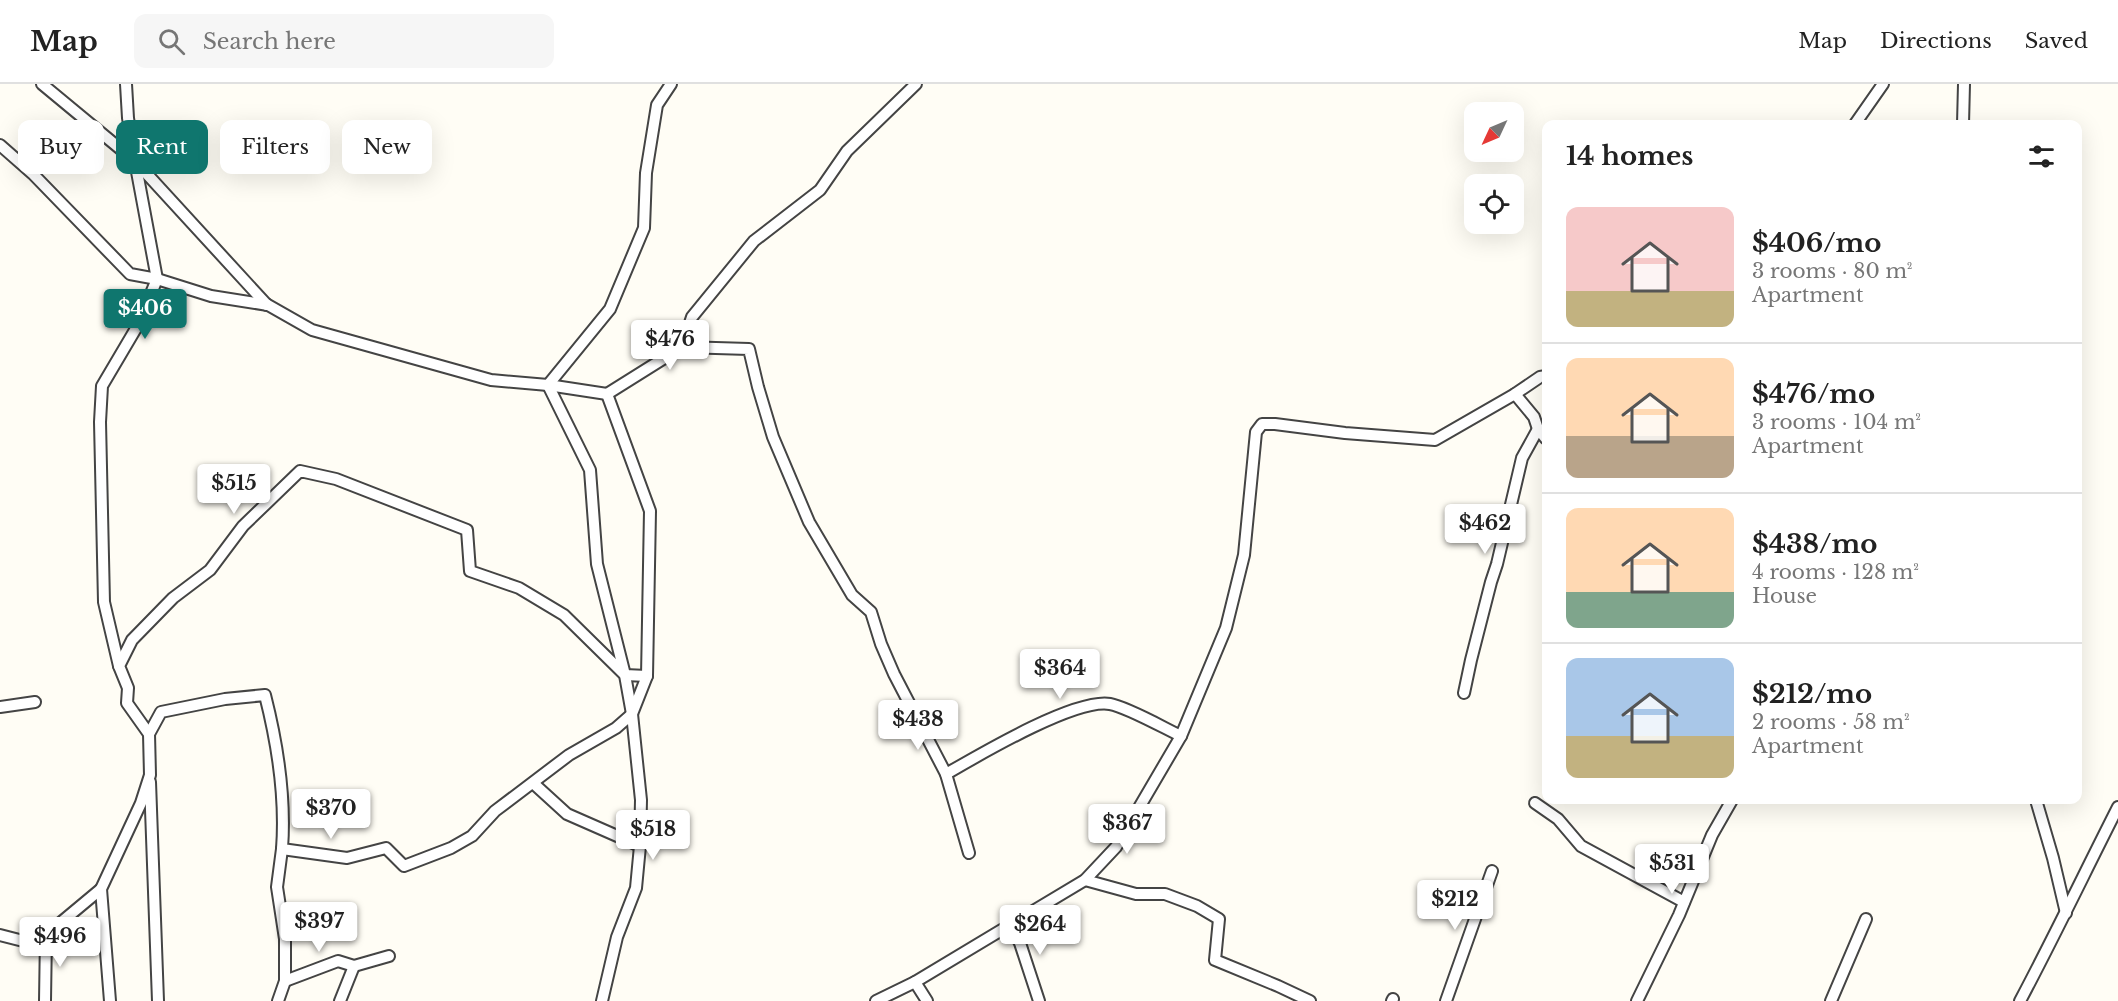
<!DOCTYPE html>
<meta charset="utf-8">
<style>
:root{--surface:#fff;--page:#f6f6f6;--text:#222;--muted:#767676;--line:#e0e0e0;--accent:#0f766e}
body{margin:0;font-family:"Libre Baskerville",serif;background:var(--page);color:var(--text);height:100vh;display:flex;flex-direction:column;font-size:22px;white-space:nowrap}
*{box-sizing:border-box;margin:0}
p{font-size:20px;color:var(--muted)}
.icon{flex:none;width:33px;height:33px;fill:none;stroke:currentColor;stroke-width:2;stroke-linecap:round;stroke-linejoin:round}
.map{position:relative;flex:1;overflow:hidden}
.sheet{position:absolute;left:1542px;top:36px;width:540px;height:684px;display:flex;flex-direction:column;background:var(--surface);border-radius:12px;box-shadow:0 6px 24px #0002}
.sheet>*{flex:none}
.guide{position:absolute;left:18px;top:36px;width:570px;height:54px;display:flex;gap:12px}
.needle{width:39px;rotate:226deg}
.buttons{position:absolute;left:1464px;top:18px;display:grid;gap:12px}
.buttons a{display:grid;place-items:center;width:60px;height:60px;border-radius:12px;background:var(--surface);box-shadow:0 6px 24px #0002;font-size:30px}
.price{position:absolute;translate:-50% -51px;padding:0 14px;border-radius:6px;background:#fff;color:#222;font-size:20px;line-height:39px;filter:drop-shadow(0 2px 3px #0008)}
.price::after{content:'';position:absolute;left:50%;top:36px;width:18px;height:14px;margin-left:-9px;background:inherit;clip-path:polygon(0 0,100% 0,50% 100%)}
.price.current{background:var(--accent);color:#fff}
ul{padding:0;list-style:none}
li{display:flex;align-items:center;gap:18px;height:150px;padding:0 24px}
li+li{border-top:2px solid var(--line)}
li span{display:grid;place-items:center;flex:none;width:168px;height:120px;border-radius:12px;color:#555}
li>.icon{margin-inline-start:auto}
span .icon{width:72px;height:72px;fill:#fffc;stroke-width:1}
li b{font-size:26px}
h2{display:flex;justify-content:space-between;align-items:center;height:72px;padding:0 24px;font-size:26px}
.chip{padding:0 21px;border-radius:12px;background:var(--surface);box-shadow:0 6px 24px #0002;font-size:21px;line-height:54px}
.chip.current{background:var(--accent);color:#fff}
header{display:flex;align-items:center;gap:36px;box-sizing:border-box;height:84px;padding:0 30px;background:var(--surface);border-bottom:2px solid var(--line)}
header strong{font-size:28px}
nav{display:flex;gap:33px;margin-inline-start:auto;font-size:21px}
.search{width:420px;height:54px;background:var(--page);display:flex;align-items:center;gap:15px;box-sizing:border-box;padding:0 21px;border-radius:12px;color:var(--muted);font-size:22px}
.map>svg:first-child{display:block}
</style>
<header>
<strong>Map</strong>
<div class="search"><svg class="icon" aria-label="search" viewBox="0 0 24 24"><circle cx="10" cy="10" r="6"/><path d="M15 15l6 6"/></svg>Search here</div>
<nav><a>Map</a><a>Directions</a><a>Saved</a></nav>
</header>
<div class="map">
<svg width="2118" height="917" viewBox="0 0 2118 917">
<rect width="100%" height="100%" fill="#fffdf5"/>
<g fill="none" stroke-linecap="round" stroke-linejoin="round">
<!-- minor casing -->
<g stroke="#444" stroke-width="14">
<g id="minor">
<path d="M 42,0 L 135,77 L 267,221"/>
<path d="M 1855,40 L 1883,0"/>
<path d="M 1963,40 L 1964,0"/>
<path d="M 0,61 L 33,90 L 130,190 L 157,195 L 211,212 L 268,221 L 312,246 L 491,296 L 548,301 L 607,310"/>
<path d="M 682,263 L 749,265 L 758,303 L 773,353 L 809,438 L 852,511 L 871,528 L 881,560 L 894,590 L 946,690 L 969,769"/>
<path d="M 1515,310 L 1534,333 L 1538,345 L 1546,355"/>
<path d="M 119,582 L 104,518 L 100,338 L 102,302 L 138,241 L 157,195 L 135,77 L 128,34 L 126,0"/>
<path d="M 647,592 L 625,591 L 597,480 L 590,386 L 548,301 L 610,225 L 644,144 L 646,89 L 657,21 L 671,0"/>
<path d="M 1464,609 L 1471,576 L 1491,498 L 1497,480 L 1522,374 L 1538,345"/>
<path d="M 0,623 L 35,618"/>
<path d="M 149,650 L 161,628 L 225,615 L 265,611 C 278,662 286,712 282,765 L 347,774 L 386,764 L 404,782 L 451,764 L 472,752 L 495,727 L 569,671 L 616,644 L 632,630 L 647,592 L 650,427 L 607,310 L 682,263 L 692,233 L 754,157 L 820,106 L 847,67 L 916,0"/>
<path d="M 946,690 C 979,671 1075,614 1110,620 C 1127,623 1164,644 1181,652"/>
<path d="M 150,698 L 158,917"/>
<path d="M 533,699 L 567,730 L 640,762"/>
<path d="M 2036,716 L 2053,774 L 2066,829"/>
<path d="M 1535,719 L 1558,735 L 1581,762 L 1684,818"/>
<path d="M 1085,796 L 1136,810 L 1165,810 L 1197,822 L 1219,835 L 1215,876 L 1278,902 L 1310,917"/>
<path d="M 1010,841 L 1020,859 L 1039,917"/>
<path d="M 0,851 L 35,860 L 101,805"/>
<path d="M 285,897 L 338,877 L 354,882 L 389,872"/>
<path d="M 915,898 L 1085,796 L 1116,763 L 1181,652 L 1226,544 L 1244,471 L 1256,348 L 1262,340 L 1275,340 L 1345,349 L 1435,356 L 1515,310 L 1540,293 L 1546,292"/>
<path d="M 45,917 L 46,850"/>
<path d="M 110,917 L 101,805 L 141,719 L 150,691 L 149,650 L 127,619 L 128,604 L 119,582 L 132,556 L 173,514 L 210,486 L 243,442 L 300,387 L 336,395 L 467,446 L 470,487 L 519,504 L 564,531 L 625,591 L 632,630 L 641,716 L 640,762 L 636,804 L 617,853 L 602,917"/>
<path d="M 278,917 L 285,897 L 285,855 L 277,803 L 282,765"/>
<path d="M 340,917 L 354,882"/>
<path d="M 876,917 L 915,898 L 927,917"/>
<path d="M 1392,917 L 1393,915"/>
<path d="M 1446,917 L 1492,787"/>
<path d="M 1637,917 L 1679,831 L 1712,751 L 1732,716"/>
<path d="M 1831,917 L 1866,835"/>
<path d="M 2020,917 C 2054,853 2085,788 2118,723"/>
</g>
</g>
<!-- minor -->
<use href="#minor" stroke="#fff" stroke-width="10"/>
</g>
</svg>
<div class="buttons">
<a><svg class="needle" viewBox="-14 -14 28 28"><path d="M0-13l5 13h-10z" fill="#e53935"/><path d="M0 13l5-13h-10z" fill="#767676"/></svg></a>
<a><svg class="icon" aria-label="locate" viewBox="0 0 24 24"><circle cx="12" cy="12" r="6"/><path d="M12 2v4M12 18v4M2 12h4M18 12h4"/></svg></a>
</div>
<b class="price current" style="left:145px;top:256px">$406</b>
<b class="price" style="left:670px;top:287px">$476</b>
<b class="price" style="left:234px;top:431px">$515</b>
<b class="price" style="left:1485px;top:471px">$462</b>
<b class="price" style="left:1060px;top:616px">$364</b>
<b class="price" style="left:918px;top:667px">$438</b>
<b class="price" style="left:331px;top:756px">$370</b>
<b class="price" style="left:1127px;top:771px">$367</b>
<b class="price" style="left:653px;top:777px">$518</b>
<b class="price" style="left:1672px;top:811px">$531</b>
<b class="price" style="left:1455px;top:847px">$212</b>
<b class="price" style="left:319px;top:869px">$397</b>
<b class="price" style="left:1040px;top:872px">$264</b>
<b class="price" style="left:60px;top:884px">$496</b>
<div class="guide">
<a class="chip">Buy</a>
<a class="chip current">Rent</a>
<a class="chip">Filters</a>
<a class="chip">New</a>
</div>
<section class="sheet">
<h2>14 homes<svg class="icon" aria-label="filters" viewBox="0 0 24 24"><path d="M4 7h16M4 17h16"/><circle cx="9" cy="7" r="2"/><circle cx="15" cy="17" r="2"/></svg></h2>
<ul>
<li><span style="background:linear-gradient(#f6c9c9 70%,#c2b280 0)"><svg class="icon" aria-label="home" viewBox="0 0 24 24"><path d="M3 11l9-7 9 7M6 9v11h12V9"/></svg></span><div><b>$406/mo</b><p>3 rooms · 80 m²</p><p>Apartment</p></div></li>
<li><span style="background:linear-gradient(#ffd9b3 65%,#b9a48a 0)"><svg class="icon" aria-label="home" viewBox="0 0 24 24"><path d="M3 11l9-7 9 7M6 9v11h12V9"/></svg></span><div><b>$476/mo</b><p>3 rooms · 104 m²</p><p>Apartment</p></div></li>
<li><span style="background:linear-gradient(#ffd9b3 70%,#7fa58c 0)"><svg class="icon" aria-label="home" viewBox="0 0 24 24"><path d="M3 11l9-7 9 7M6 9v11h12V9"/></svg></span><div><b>$438/mo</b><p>4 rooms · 128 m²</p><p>House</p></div></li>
<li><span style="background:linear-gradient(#a9c7e8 65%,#c2b280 0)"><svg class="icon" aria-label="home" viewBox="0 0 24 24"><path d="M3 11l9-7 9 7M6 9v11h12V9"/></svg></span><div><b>$212/mo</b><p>2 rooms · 58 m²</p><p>Apartment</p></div></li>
</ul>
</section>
</div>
